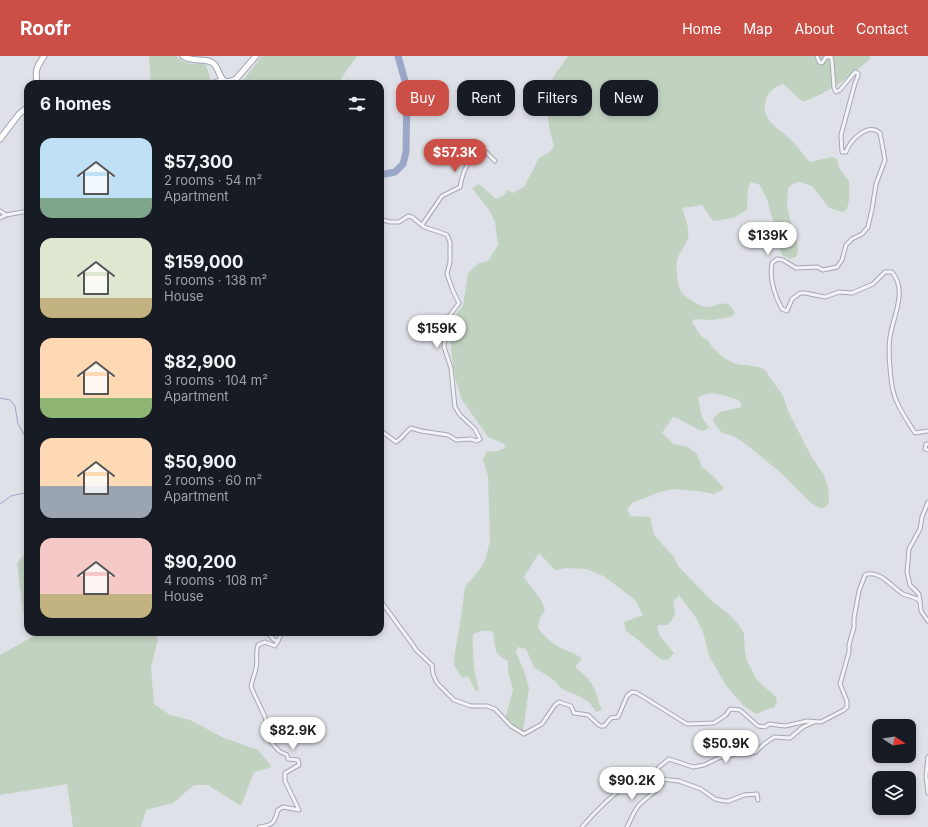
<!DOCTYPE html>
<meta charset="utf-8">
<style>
:root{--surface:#171b24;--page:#20242c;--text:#f1f3f6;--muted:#9ea1a6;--accent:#cb4f47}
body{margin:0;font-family:Inter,sans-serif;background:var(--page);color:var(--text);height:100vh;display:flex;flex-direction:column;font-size:15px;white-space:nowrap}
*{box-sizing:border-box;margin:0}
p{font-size:13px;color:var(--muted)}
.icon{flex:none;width:22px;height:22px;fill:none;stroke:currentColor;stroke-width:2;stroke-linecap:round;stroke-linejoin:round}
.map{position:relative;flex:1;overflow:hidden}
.panel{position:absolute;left:24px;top:24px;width:360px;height:556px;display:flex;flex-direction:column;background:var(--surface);border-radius:12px;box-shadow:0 2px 6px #0003}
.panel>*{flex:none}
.banner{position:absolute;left:396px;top:24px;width:380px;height:36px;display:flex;gap:8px}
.needle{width:26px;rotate:102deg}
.fabs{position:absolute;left:872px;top:663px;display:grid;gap:8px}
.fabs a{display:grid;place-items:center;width:44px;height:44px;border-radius:8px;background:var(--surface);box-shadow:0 2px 6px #0003;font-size:20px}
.price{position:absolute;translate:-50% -34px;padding:0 9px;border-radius:14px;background:#fff;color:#222;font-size:13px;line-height:26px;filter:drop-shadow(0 1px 2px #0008)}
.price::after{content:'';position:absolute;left:50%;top:24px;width:12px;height:9px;margin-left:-6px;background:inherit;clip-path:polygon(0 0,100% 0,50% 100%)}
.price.on{background:var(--accent);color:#fff}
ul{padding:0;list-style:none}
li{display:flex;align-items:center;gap:12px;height:100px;padding:0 16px}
li span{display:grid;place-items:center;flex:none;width:112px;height:80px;border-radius:12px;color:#555}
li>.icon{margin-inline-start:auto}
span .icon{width:48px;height:48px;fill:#fffc;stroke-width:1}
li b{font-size:17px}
h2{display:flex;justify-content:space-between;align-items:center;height:48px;padding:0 16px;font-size:17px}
.chip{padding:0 14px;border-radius:12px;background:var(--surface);box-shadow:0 2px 6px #0003;font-size:14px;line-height:36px}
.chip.on{background:var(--accent);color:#fff}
header{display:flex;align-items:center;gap:24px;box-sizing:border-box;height:56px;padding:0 20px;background:var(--accent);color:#fff}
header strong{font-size:19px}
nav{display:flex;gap:22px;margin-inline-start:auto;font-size:14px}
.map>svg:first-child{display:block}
</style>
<header>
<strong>Roofr</strong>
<nav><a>Home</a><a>Map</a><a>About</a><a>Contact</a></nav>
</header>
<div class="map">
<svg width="928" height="771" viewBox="0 0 928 771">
<rect width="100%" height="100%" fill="#dfe1e8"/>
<!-- green -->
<g fill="#c2d2c1">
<path d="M 149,0 L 176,0 L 182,5 L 192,8 L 201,7 L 206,9 L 212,28 L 151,28 Z"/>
<path d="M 262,0 L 357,0 C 351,9 343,18 339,28 L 236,28 L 244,23 Z"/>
<path d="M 568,0 L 870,0 L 871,2 C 852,20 828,37 803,46 L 783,28 C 775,31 767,36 766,44 C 765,48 764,53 765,56 C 768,68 782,75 790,83 C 798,90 803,99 810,106 L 832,101 L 837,103 L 839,112 L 849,125 L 849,144 L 847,153 L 843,156 L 829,152 L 812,130 L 800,126 L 795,127 L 788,132 L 787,151 L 798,193 L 797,200 L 790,203 L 782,199 L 767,143 L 760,129 L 751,126 C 746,134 748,145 747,154 L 733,162 L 713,165 L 702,149 L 682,152 C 685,162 690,172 688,182 C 686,189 681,195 678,201 C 675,209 677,230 682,237 C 685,241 701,251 706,251 C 718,251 727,240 735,257 L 732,260 L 730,261 L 711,264 L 695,263 L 692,266 L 701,280 L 709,285 L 712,291 L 724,302 L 736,308 L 759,311 L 765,314 L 783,340 L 789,357 L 811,400 L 824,419 L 828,431 L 829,446 L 826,451 L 820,452 L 811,447 L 780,416 L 743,386 L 731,379 L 722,377 L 712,364 L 720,356 L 742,351 L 739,344 C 724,340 711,332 698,342 L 702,361 L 709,372 L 702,375 C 692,371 683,364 673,361 L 662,377 L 674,388 L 688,391 L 697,398 L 702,411 L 713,420 L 723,431 L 722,434 L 714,438 L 698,435 L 674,433 L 660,436 L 632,447 L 627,454 L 630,460 L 650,461 L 654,479 L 674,501 L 678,510 L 712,545 L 730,559 L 738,568 L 744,577 L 745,595 L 747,605 L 757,624 L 776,641 L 777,646 L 774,652 L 768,653 L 756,658 L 744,650 L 727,631 L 709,600 L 703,576 L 696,562 L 679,539 L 673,546 C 676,558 676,559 668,569 L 659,569 L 657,571 L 660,580 L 674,597 L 669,603 L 662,604 C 649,595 639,583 626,575 L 624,566 L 643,559 L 635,544 L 605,521 L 587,513 L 566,512 L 555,514 L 539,497 L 524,521 L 541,544 L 545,554 L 539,564 L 538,572 C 545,582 556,591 568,595 C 575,598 576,598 582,603 L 575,611 C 582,617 589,622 593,630 C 597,637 598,646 602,654 L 596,656 L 589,646 L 581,641 L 562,633 L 555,625 L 534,611 L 526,593 L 518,591 L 516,596 L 524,615 L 529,632 L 523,676 L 513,674 L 505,663 L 513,634 L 508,616 L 508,605 C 492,597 496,592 493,576 C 486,574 479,574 473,579 C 472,599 474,616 479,635 L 475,634 L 468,620 L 462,622 L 454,609 L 455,596 L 460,568 L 465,531 L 480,513 L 485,504 L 490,485 L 488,420 L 483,404 L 487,395 L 494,396 L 505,392 L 504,388 L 488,381 L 462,344 L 455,322 L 452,302 L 450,280 L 451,264 L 463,250 L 468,217 L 479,207 L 488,205 L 498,189 L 495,166 L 489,154 L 472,132 L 479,128 L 496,143 L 503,140 L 508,134 L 513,137 L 524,131 L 539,102 L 551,95 L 554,90 C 547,69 544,41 554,20 C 558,13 564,7 568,0 Z"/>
<path d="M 28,494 L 28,563 L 23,556 L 17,507 Z"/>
<path d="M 39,576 L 153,576 L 158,583 L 151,612 L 154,648 L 170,659 L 190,664 L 224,682 L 258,694 L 272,711 L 254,716 L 241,750 L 208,729 L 194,729 L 173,747 L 146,754 L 141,771 L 73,771 L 67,728 L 0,739 L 0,599 L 39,577 Z"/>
</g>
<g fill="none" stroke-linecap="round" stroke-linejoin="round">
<!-- stream -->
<g stroke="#9ba7c8" stroke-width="1">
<path d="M 0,342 L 10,344 L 15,350 L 18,368 L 28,385"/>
<path d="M 0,448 L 11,440 L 28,436"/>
</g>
<!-- river -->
<path stroke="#9ba7c8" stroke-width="7" d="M 380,119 L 395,116 L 403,108 L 406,96 L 407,32 L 398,0"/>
<!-- street casing -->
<g stroke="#a5a7b2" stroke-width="5">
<g id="street">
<path d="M 817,0 L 819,6 L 822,7 L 826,1 L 831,1 L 832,5 L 834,32 L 836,36 L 840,34 L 855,16 L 858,17 L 858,20 L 855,27 L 841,79 L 842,96 L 846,96 C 849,85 868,66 880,77 L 885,104 L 876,128 L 872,153 L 868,171 L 862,178 L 852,183 L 846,189 L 842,204 L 837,211 L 823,214 L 817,211 L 796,212 L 783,204 L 777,203 L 772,207 C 769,223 774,238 782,253 L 787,255 L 792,243 L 800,237 L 805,237 L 825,241 L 839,236 L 852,237 L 873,228 L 885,216 L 892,216 C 908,235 893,260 890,281 C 888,294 890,317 892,330 C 895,348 906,362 915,377 L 928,375"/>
<path d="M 215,28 L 214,26 L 222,23"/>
<path d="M 0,155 L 6,159"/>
<path d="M 0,162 L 6,159 L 28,155"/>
<path d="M 380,163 L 390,166 L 399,166 L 408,160 L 412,161 L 424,171 L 442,177 L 447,179 L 450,186 L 450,206 L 447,218 L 453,235 L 459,247 L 447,263 L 444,291 L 451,312 L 455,351 L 460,359 L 475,373 L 480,383 L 477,385 L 471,383 L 456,384 L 448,379 L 421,375 L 411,372 C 405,376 403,382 396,386 L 380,374"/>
<path d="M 422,169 L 442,140 L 460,131 C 463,114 468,101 486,96 L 495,105"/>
<path d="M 928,388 L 926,388 L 925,393 L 928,394"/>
<path d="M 928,446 L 922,461 L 920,473 L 909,493 L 907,516 L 910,529 L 919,538 L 921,555 L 928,565"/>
<path d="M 380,544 L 413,589 L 416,594 L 432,609 L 433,618 L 437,627 L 454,644 L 471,650 L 487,650 L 495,653 L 511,670 L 524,678 L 542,668 L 555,649 L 559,646 L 571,650 L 574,657 L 588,659 L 600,670 L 604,670 L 611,662 L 618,661 L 627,640 L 632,636 L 637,637 L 687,668 L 714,667 L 726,659 L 730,653 L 740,654 L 758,670 L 765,671 L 769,668 L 785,670 L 807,665 L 821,666 L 844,654 L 847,651 L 847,645 L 840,628 L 849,596 L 849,589 L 854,571 L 854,562 L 859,535 L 865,519 C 879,513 892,531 903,538 C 910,541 914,540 920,545"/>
<path d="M 267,576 L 274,584 L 278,585 L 282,576"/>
<path d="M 928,701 L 926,720 L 928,737"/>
<path d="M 652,722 L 679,725 L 701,733 L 715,743 L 724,745 L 729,745 L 744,739 L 757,738 L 758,744"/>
<path d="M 259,771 C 273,769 274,768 278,754 L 283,751 L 299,754 L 285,725 L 285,717 L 299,709 L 298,704 L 288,703 L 287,699 L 279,695 L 271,686 L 265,661 L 251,631 C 252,624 255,618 256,612 C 258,604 255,597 258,589 L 265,586 L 275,590 L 278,585"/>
<path d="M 582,771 C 593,758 618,732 634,725 C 639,723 646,723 652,722 L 659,711 L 669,703 L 693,711 L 704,709 L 721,701 L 736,698 L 748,698 L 756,696 L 764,688 L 774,681 L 790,682 L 803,671 L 814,666"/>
<path d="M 627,771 C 631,764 634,754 640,748 C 647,741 656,736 662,728 L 654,723"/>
</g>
</g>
<!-- primary casing -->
<g stroke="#9fa3b4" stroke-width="7">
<g id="primary">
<path d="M 183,0 C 192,7 207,1 214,8 C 221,15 219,32 236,23 L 256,0"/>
<path d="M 37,28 C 35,14 36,12 44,0"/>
<path d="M 0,83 L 19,58 L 28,51"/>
</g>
</g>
<!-- street -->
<use href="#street" stroke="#f2f3f7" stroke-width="3"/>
<!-- primary -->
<use href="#primary" stroke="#fff" stroke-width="5"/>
</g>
</svg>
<div class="fabs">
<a><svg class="needle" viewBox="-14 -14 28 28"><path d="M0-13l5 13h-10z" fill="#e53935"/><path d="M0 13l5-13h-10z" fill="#9ea1a6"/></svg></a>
<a><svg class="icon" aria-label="layers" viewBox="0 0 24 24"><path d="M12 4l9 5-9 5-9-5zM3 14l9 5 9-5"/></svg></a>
</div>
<b class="price on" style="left:455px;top:117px">$57.3K</b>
<b class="price" style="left:768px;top:200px">$139K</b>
<b class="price" style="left:437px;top:293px">$159K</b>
<b class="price" style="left:293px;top:695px">$82.9K</b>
<b class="price" style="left:726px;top:708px">$50.9K</b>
<b class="price" style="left:632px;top:745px">$90.2K</b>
<div class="banner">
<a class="chip on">Buy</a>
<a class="chip">Rent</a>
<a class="chip">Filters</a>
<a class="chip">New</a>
</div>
<section class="panel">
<h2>6 homes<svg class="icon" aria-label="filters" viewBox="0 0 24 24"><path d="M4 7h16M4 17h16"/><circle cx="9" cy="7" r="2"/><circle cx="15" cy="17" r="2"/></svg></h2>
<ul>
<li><span style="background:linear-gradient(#bfe0f5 75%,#7fa58c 0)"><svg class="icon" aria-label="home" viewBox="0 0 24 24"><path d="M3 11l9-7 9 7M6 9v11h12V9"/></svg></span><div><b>$57,300</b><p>2 rooms · 54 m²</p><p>Apartment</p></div></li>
<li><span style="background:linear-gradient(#dfe7d0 75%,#c2b280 0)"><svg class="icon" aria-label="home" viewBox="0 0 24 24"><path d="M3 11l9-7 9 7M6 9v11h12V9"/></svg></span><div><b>$159,000</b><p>5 rooms · 138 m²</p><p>House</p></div></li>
<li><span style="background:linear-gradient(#ffd9b3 75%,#8fb573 0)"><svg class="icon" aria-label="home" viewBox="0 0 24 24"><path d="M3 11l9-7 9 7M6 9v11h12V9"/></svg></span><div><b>$82,900</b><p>3 rooms · 104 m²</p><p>Apartment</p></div></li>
<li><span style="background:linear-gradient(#ffd9b3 60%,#9aa5b1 0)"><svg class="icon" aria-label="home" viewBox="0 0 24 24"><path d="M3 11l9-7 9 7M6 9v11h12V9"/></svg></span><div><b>$50,900</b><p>2 rooms · 60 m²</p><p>Apartment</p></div></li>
<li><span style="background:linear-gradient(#f6c9c9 70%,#c2b280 0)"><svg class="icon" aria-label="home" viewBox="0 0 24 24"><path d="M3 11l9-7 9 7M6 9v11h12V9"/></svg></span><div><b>$90,200</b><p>4 rooms · 108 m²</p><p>House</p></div></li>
</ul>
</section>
</div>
